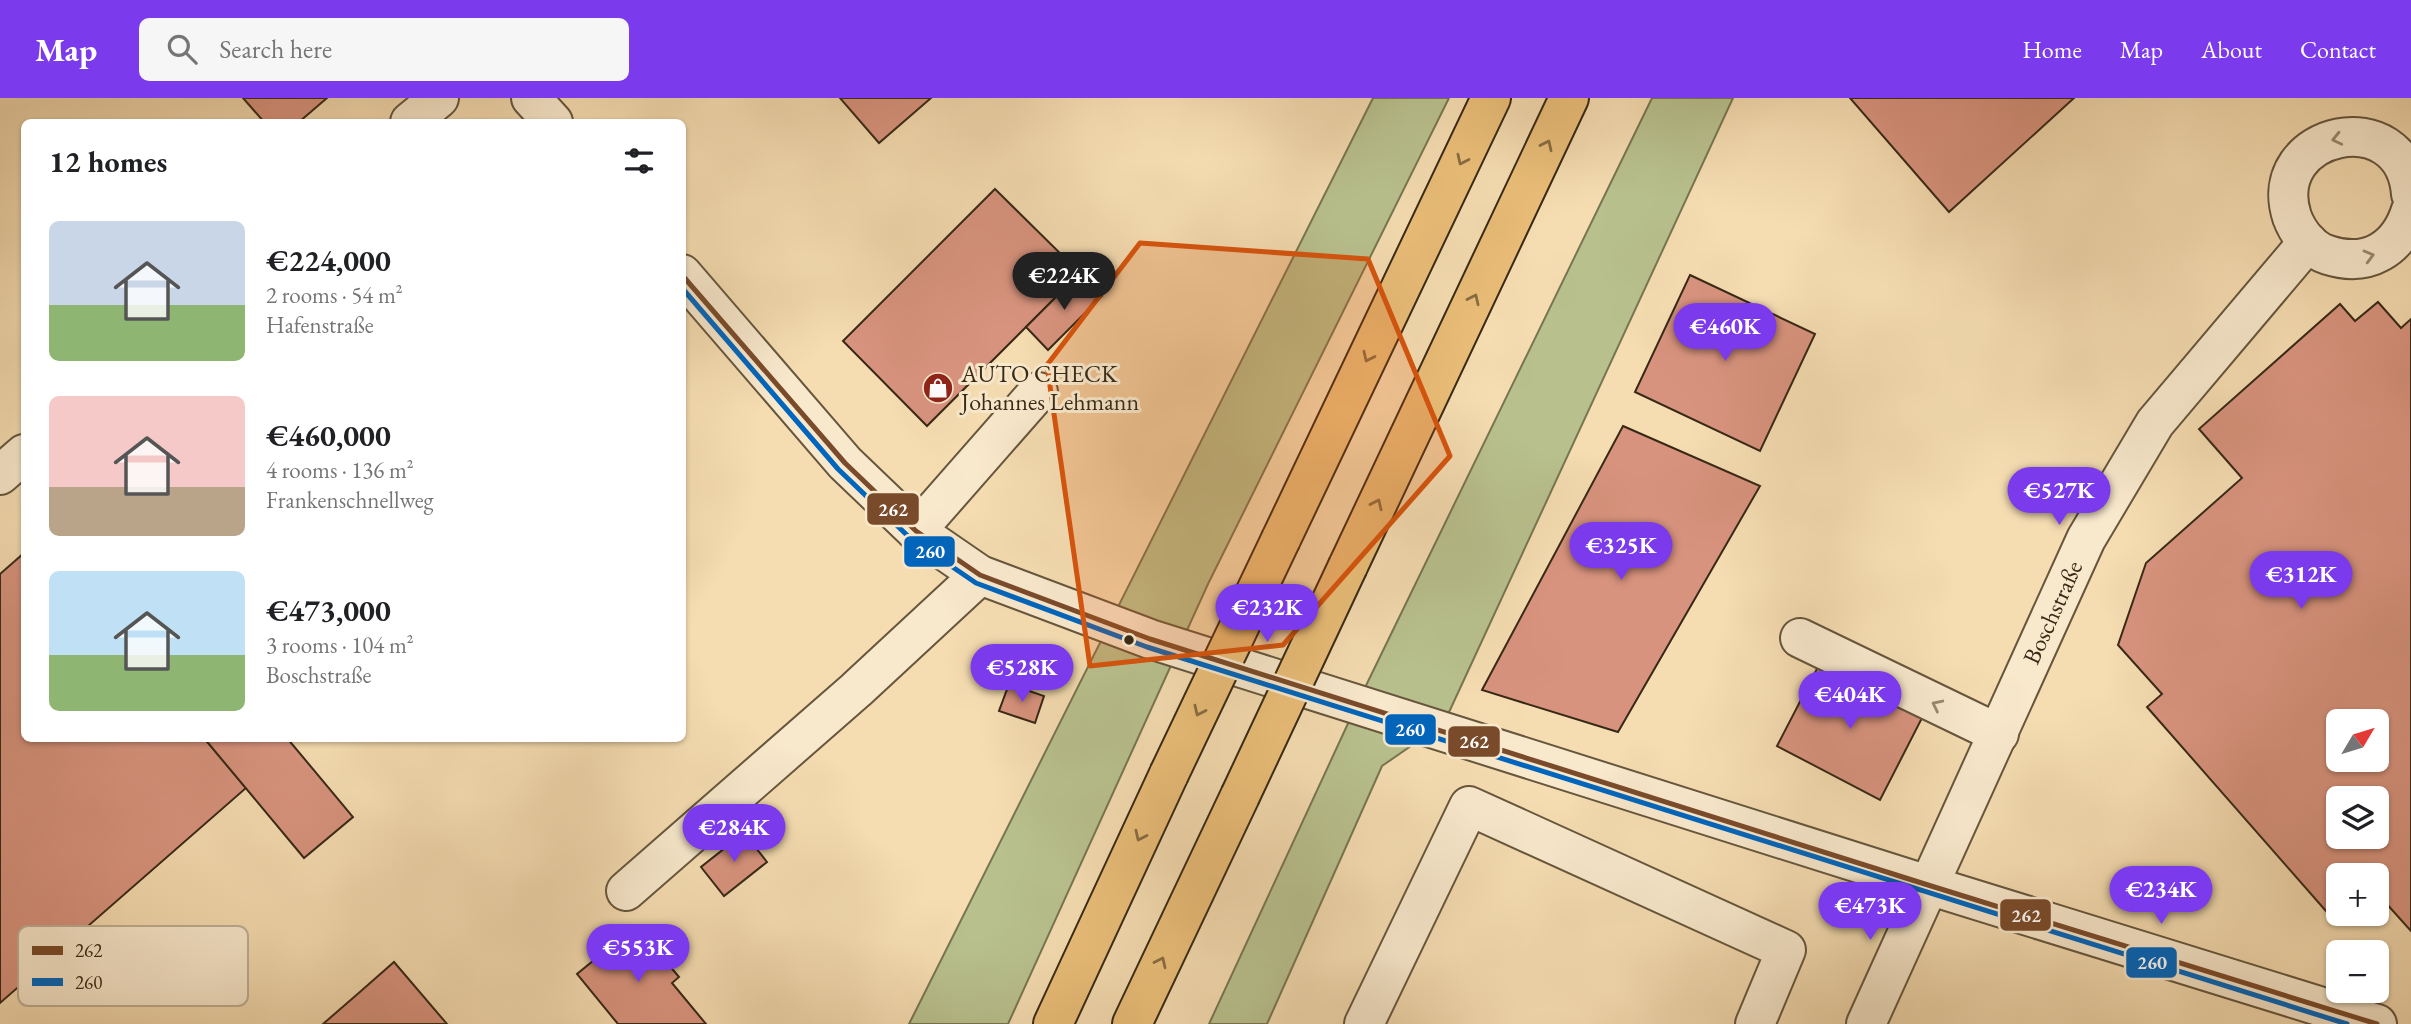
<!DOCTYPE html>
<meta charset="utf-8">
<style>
:root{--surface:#fff;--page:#f6f6f6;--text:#202124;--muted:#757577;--accent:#7c3aed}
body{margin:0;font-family:"EB Garamond",serif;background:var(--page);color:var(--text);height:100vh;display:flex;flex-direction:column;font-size:26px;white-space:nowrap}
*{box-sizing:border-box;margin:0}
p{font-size:23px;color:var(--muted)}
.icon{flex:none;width:38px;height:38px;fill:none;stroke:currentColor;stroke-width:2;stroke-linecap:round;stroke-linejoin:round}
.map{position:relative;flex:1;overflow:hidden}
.drawer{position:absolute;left:21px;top:21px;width:665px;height:623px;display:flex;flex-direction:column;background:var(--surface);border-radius:10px;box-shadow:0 2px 5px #0004}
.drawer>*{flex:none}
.needle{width:46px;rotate:52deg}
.tools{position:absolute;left:2326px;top:611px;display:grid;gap:14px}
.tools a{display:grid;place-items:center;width:63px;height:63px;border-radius:10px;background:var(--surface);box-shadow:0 2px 5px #0004;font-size:35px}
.price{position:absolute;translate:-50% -60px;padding:0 16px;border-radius:24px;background:var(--accent);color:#fff;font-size:23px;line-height:46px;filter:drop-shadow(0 2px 4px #0008)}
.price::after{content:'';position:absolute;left:50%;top:42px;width:21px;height:16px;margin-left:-10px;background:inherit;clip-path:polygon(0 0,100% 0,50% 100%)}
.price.active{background:#222;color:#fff}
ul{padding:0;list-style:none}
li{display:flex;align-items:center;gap:21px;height:175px;padding:0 28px}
li span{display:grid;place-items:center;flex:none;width:196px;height:140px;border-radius:10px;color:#555}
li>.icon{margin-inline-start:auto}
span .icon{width:84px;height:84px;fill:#fffc;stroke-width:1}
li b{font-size:30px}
h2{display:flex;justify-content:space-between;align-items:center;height:84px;padding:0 28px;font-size:30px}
header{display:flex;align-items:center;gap:42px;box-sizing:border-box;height:98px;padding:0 35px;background:var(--accent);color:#fff}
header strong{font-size:33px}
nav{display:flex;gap:38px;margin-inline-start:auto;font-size:24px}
.search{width:490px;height:63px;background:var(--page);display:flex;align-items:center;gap:18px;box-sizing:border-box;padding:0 24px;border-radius:10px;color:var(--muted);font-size:26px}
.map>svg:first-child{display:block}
</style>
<header>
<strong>Map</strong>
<div class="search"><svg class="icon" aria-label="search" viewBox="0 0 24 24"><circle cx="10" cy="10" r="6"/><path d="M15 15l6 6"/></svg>Search here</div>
<nav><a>Home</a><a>Map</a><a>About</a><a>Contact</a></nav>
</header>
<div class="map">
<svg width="2411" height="926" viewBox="0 0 2411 926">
<rect width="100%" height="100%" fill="#f5dcb1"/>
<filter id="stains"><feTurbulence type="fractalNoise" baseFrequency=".00286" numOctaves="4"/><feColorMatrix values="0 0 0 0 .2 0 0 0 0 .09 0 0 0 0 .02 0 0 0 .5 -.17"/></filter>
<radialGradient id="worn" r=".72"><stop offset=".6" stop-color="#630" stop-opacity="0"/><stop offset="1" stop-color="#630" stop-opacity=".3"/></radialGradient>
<!-- green -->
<g fill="#b8c18e" stroke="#787552" stroke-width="2">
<path d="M 1373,0 L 1449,0 L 1208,486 L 1008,926 L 909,926 Z"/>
<path d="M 1652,0 L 1733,0 L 1444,625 L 1382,668 L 1267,926 L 1209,926 L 1357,606 Z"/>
</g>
<!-- building -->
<g fill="#d8937e" stroke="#372916" stroke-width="2" fill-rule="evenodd">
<path d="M 243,0 L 327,0 L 299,24 L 264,24 Z"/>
<path d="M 840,0 L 931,0 L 879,45 Z"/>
<path d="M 1850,0 L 2074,0 L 1949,114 Z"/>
<path d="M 995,91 L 1080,175 L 927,328 L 843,243 Z"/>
<path d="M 1080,175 L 1102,198 L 1048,252 L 1026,229 Z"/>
<path d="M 1690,177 L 1815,236 L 1760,353 L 1635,294 Z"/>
<path d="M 2378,204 L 2401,230 L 2411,221 L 2411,833 L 2376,794 L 2376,777 L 2338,777 L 2339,816 L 2333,821 L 2147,609 L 2162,596 L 2118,547 L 2146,465 L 2242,380 L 2199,331 L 2340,206 L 2355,223 ZM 2338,623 L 2376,623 L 2376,662 L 2338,662 ZM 2338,700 L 2376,700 L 2376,738 L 2338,738 Z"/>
<path d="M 1623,328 L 1760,388 L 1618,634 L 1482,592 Z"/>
<path d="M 24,455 L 24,640 L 204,640 L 246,690 L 0,905 L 0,476 Z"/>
<path d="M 1820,565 L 1923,618 L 1880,702 L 1777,648 Z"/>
<path d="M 1009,586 L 1044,598 L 1035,625 L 999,613 Z"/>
<path d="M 204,640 L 287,640 L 353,719 L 304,760 Z"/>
<path d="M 744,735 L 767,764 L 724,798 L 701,769 Z"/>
<path d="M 636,828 L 679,879 L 672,885 L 706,926 L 618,926 L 577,876 Z"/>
<path d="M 394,864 L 447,926 L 323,926 L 361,893 Z"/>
</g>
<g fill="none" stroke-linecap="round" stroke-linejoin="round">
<!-- minor casing -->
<g stroke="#66563d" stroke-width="42">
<g id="minor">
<path d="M 531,0 L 553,24"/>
<path d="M 410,24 L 439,0"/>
<path d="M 2411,96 C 2404,3 2264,33 2292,119 C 2298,135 2311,152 2328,157 C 2368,170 2399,151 2411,112"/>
<path d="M 682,176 L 845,365 L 916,433 L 980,477 L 1150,541 L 1928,787 L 2377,926"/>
<path d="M 0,377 L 24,356"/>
<path d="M 916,433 L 1038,294"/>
<path d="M 1800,540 L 1999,636"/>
<path d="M 626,793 L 856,592 L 980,477"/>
<path d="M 1364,926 L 1469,708 L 1786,852 L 1755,926"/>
<path id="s1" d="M 1866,926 L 2086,441 L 2155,325 L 2308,144"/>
</g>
</g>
<!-- highway casing -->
<g stroke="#372916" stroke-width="42">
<g id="highway">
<path d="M 1281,441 L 1491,0"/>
<path d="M 1348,468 L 1569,0"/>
<path d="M 1053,926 L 1169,676"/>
<path d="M 1132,926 L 1240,698"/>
</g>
</g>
<!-- minor -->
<use href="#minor" stroke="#f8e8cc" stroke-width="38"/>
<!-- highway -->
<use href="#highway" stroke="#eabe78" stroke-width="38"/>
<!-- highway-bridge casing -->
<g stroke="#372916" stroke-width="42" stroke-linecap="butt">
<g id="highway-bridge">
<path d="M 1169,676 L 1281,441"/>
<path d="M 1240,698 L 1348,468"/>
</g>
</g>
<!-- highway-bridge -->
<use href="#highway-bridge" stroke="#eabe78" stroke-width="38"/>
<!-- bus-1 casing -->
<g stroke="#f8e8cc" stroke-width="10">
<path id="bus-1" d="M 682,177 L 845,365 L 916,433 L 980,477 L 1150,541 L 1928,787 L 2377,926"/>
</g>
<!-- bus-2 casing -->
<g stroke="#f8e8cc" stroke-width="10">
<path id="bus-2" d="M 682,190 L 838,371 L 910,440 L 976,485 L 1147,549 L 2347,926"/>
</g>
<!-- bus-1 -->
<use href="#bus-1" stroke="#7a4b2a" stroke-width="5"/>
<!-- bus-2 -->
<use href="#bus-2" stroke="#0065bd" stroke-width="5"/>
</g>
<!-- one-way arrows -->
<defs><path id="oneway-chevron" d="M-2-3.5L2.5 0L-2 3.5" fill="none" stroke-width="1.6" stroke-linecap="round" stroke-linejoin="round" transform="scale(1.75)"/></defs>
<g stroke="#988871">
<use href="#oneway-chevron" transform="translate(2337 41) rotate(167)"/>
<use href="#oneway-chevron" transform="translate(2369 158) rotate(-15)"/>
<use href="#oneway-chevron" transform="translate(1937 607) rotate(-154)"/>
</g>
<g stroke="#886c42">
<use href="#oneway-chevron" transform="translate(1547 47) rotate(-65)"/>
<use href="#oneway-chevron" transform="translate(1462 62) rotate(115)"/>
<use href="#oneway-chevron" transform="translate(1474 201) rotate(-65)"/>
<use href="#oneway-chevron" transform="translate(1368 259) rotate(115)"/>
<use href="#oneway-chevron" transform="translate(1377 406) rotate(-65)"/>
<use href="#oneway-chevron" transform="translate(1199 613) rotate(115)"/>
<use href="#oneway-chevron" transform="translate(1140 738) rotate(115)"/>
<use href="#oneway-chevron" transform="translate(1161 864) rotate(-65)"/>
</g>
<!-- marked area -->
<path fill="#d6540d" fill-opacity="0.2" stroke="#d6540d" stroke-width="5" stroke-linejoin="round" d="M 1140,145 L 1368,161 L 1450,358 L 1283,547 L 1090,568 L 1047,267 Z"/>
<!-- icons -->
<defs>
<g id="shop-disc" transform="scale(1.575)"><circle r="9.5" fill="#8f2418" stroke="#f8e8cc"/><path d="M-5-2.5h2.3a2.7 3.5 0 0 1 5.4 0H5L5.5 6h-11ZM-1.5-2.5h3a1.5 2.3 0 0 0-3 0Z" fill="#fff"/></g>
</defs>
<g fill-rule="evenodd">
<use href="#shop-disc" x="938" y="290"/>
</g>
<!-- markers -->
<circle fill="#372916" stroke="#f8e8cc" stroke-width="2.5" cx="1129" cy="542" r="6"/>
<g text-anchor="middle" stroke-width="6" stroke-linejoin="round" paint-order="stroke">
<!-- poi labels -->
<g font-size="24" fill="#372916" stroke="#f8e8cc" text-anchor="start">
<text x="961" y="284">AUTO CHECK<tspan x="961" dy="28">Johannes Lehmann</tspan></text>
</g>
<!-- street labels -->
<g font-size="24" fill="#372916" stroke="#f8e8cc">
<text dy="8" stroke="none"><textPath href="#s1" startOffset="452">Boschstraße</textPath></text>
</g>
</g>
<!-- legend -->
<rect x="18" y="828" width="230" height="80" rx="10" fill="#f8e8cc" stroke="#beaf95" stroke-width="2"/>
<rect x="32" y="848" width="31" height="9" fill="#7a4b2a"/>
<rect x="32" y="880" width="31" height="8" fill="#0065bd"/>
<g font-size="19" fill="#372916">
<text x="75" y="859">262</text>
<text x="75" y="891">260</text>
</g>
<g stroke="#f8e8cc" stroke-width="2.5">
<rect x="866" y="394" width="54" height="34" rx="7" fill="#7a4b2a"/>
<rect x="903" y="437" width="53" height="33" rx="7" fill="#0065bd"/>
<rect x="1384" y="615" width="53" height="33" rx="7" fill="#0065bd"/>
<rect x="1447" y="627" width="54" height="33" rx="7" fill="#7a4b2a"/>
<rect x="1999" y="800" width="53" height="34" rx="7" fill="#7a4b2a"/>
<rect x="2125" y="848" width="53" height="33" rx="7" fill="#0065bd"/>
</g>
<g font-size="19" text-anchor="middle" font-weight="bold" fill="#fff">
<text x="893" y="418">262</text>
<text x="930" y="460">260</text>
<text x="1410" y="638">260</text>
<text x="1474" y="650">262</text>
<text x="2026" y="824">262</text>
<text x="2152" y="871">260</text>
</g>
<rect width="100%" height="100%" filter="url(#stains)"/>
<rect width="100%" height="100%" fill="url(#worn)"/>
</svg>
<div class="tools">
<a><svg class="needle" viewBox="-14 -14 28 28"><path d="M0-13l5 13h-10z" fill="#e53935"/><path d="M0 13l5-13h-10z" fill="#757577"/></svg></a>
<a><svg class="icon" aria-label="layers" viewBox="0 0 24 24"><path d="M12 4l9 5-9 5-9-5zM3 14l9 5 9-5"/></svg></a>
<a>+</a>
<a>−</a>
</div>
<b class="price active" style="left:1064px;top:214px">€224K</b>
<b class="price" style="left:1725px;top:265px">€460K</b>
<b class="price" style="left:2059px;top:429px">€527K</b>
<b class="price" style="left:1621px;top:484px">€325K</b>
<b class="price" style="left:2301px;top:513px">€312K</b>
<b class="price" style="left:1267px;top:546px">€232K</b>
<b class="price" style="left:1022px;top:606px">€528K</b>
<b class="price" style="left:1850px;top:633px">€404K</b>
<b class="price" style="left:734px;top:766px">€284K</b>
<b class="price" style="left:2161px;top:828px">€234K</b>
<b class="price" style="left:1870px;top:844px">€473K</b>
<b class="price" style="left:638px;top:886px">€553K</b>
<section class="drawer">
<h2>12 homes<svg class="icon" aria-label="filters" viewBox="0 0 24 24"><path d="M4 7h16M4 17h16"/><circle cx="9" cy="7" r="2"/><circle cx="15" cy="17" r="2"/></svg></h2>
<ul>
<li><span style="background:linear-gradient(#c9d6e8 60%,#8fb573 0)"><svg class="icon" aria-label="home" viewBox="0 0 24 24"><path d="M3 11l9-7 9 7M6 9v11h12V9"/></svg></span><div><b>€224,000</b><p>2 rooms · 54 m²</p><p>Hafenstraße</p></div></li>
<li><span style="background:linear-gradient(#f6c9c9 65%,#b9a48a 0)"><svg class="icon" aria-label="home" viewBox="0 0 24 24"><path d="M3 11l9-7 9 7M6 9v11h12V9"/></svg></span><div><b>€460,000</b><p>4 rooms · 136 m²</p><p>Frankenschnellweg</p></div></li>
<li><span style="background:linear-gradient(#bfe0f5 60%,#8fb573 0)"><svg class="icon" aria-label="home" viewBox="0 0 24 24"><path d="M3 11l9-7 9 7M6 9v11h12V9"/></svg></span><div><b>€473,000</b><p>3 rooms · 104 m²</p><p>Boschstraße</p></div></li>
</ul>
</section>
</div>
